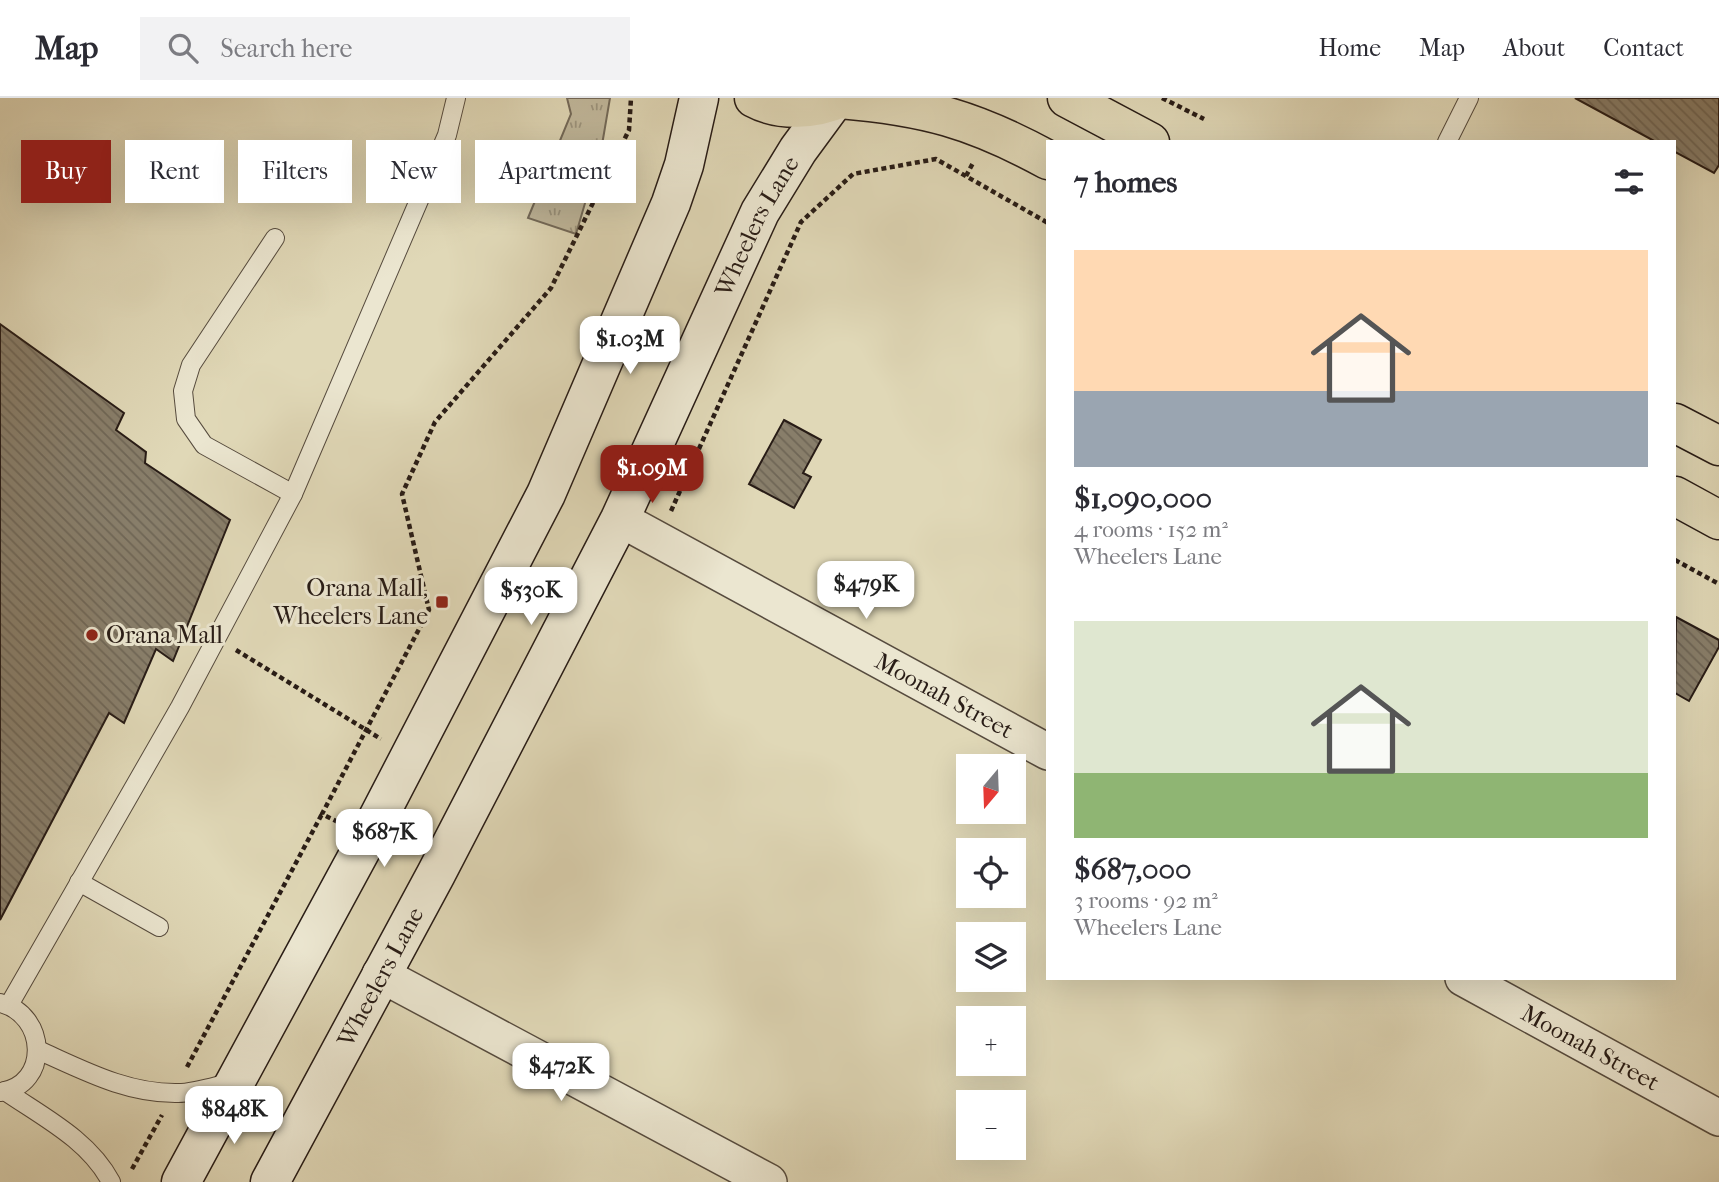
<!DOCTYPE html>
<meta charset="utf-8">
<style>
:root{--surface:#fff;--page:#f2f2f3;--text:#2b2b33;--muted:#7c7c81;--line:#e1e1e2;--accent:#8f2418}
body{margin:0;font-family:"IM FELL French Canon",serif;background:var(--page);color:var(--text);height:100vh;display:flex;flex-direction:column;font-size:26px;white-space:nowrap}
*{box-sizing:border-box;margin:0}
p{font-size:23px;color:var(--muted)}
.icon{flex:none;width:38px;height:38px;fill:none;stroke:currentColor;stroke-width:2;stroke-linecap:round;stroke-linejoin:round}
.map{position:relative;flex:1;overflow:hidden}
.details{position:absolute;left:1046px;top:42px;width:630px;height:840px;display:flex;flex-direction:column;background:var(--surface);border-radius:0px;box-shadow:0 7px 28px #0002}
.details>*{flex:none}
.guide{position:absolute;left:21px;top:42px;width:665px;height:63px;display:flex;gap:14px}
.needle{width:46px;rotate:199deg}
.fabs{position:absolute;left:956px;top:656px;display:grid;gap:14px}
.fabs a{display:grid;place-items:center;width:70px;height:70px;border-radius:0px;background:var(--surface);box-shadow:0 7px 28px #0002;font-size:35px}
.price{position:absolute;translate:-50% -60px;padding:0 16px;border-radius:14px;background:#fff;color:#222;font-size:23px;line-height:46px;filter:drop-shadow(0 2px 4px #0008)}
.price::after{content:'';position:absolute;left:50%;top:42px;width:21px;height:16px;margin-left:-10px;background:inherit;clip-path:polygon(0 0,100% 0,50% 100%)}
.price.current{background:var(--accent);color:#fff}
ul{padding:0;list-style:none}
li{display:grid;align-content:center;gap:14px;height:371px;padding:0 28px}
li span{display:grid;place-items:center;height:217px;border-radius:0px;color:#555}
li>.icon{margin-inline-start:auto}
span .icon{width:126px;height:126px;fill:#fffc;stroke-width:1}
li b{font-size:30px}
h2{display:flex;justify-content:space-between;align-items:center;height:84px;padding:0 28px;font-size:30px}
.pill{padding:0 24px;border-radius:0px;background:var(--surface);box-shadow:0 7px 28px #0002;font-size:24px;line-height:63px}
.pill.current{background:var(--accent);color:#fff}
header{display:flex;align-items:center;gap:42px;box-sizing:border-box;height:98px;padding:0 35px;background:var(--surface);border-bottom:2px solid var(--line)}
header strong{font-size:33px}
nav{display:flex;gap:38px;margin-inline-start:auto;font-size:24px}
.search{width:490px;height:63px;background:var(--page);display:flex;align-items:center;gap:18px;box-sizing:border-box;padding:0 24px;border-radius:0px;color:var(--muted);font-size:26px}
.map>svg:first-child{display:block}
</style>
<header>
<strong>Map</strong>
<div class="search"><svg class="icon" aria-label="search" viewBox="0 0 24 24"><circle cx="10" cy="10" r="6"/><path d="M15 15l6 6"/></svg>Search here</div>
<nav><a>Home</a><a>Map</a><a>About</a><a>Contact</a></nav>
</header>
<div class="map">
<svg width="1719" height="1084" viewBox="0 0 1719 1084">
<defs>
<pattern id="grass-tufts" width="24" height="20" patternUnits="userSpaceOnUse" patternTransform="scale(1.75)"><rect width="24" height="20" fill="#c1b89c"/><path d="M3 7l-1-3M5 7V3M7 7l1-3M15 17l-1-3M17 17v-4M19 17l1-3" fill="none" stroke="#9d957e"/></pattern>
<pattern id="building-back-hatch" width="6" height="6" patternUnits="userSpaceOnUse" patternTransform="scale(1.75)"><rect width="6" height="6" fill="#887e6a"/><path d="M-1 5l2 2M0 0l6 6M5-1l2 2" fill="none" stroke="#6f6656"/></pattern>
</defs>
<rect width="100%" height="100%" fill="#e0d8b7"/>
<filter id="stains"><feTurbulence type="fractalNoise" baseFrequency=".00286" numOctaves="4"/><feColorMatrix values="0 0 0 0 .2 0 0 0 0 .09 0 0 0 0 .02 0 0 0 .5 -.17"/></filter>
<radialGradient id="worn" r=".72"><stop offset=".6" stop-color="#630" stop-opacity="0"/><stop offset="1" stop-color="#630" stop-opacity=".3"/></radialGradient>
<!-- grass -->
<path fill="url(#grass-tufts)" stroke="#746a59" stroke-width="2" d="M 567,0 L 610,0 L 602,47 L 576,136 L 528,120 L 571,16 Z"/>
<!-- building -->
<g fill="url(#building-back-hatch)" stroke="#281c16" stroke-width="2">
<path d="M 1575,0 L 1719,0 L 1719,67 L 1714,75 L 1675,54 L 1675,44 L 1656,44 Z"/>
<path d="M 0,226 L 124,315 L 116,332 L 146,354 L 145,365 L 230,422 L 173,563 L 156,551 L 124,625 L 109,615 L 0,822 Z"/>
<path d="M 784,322 L 821,342 L 803,375 L 811,379 L 794,410 L 749,386 Z"/>
<path d="M 1676,519 L 1719,542 L 1719,549 L 1689,603 L 1675,595 Z"/>
</g>
<g fill="none" stroke-linecap="round" stroke-linejoin="round">
<!-- lane casing -->
<g stroke="#564b3e" stroke-width="20">
<g id="lane">
<path d="M 1447,44 L 1469,0"/>
<path d="M 275,140 L 191,267 L 183,293 L 186,321 L 204,347 L 293,396"/>
<path d="M 79,784 L 159,829"/>
<path d="M 0,905 C 47,916 51,987 0,994"/>
<path d="M 9,907 L 180,609 L 293,396 L 447,37 L 456,0"/>
<path d="M 38,952 C 83,972 127,996 178,995 C 195,995 215,988 232,984"/>
<path d="M 5,993 C 43,1019 89,1042 111,1084"/>
</g>
</g>
<!-- street casing -->
<g stroke="#564b3e" stroke-width="38">
<g id="street">
<path id="s1" d="M 620,421 L 1048,654"/>
<path d="M 380,876 L 769,1084"/>
<path id="s2" d="M 1463,880 L 1719,1020"/>
</g>
</g>
<!-- secondary casing -->
<g stroke="#281c16" stroke-width="41">
<g id="secondary">
<path d="M 181,1084 L 368,739 L 546,396 L 671,105 L 684,67 L 699,0"/>
<path id="s3" d="M 270,1084 L 436,776 L 620,421 L 760,114 L 798,52 L 834,3"/>
</g>
</g>
<!-- highway casing -->
<g stroke="#281c16" stroke-width="41">
<g id="highway">
<path d="M 754,0 C 780,14 815,12 841,0"/>
<path d="M 1067,0 L 1150,44"/>
<path d="M 840,1 C 924,8 973,21 1048,62"/>
<path d="M 1675,325 L 1719,348"/>
<path d="M 1675,398 L 1719,422"/>
</g>
</g>
<!-- path -->
<g stroke="#281c16" stroke-width="4.5" stroke-dasharray="5 3.5" stroke-linecap="butt">
<path d="M 1162,0 L 1204,21"/>
<path d="M 966,78 L 974,63"/>
<path d="M 671,413 L 801,124 L 853,76 L 936,61 L 1048,125"/>
<path d="M 1675,462 L 1719,486"/>
<path d="M 236,552 L 381,641"/>
<path d="M 338,724 L 322,716 L 429,512 L 402,396 L 435,324 L 551,190 L 629,32 L 631,0"/>
<path d="M 187,969 L 322,716"/>
<path d="M 132,1071 L 162,1017"/>
</g>
<!-- lane -->
<use href="#lane" stroke="#ebe6d0" stroke-width="18"/>
<!-- street -->
<use href="#street" stroke="#ebe6d0" stroke-width="35"/>
<!-- secondary -->
<use href="#secondary" stroke="#ebe6d0" stroke-width="38"/>
<!-- highway -->
<use href="#highway" stroke="#e0d8b7" stroke-width="38"/>
</g>
<!-- markers -->
<g fill="#8f2418" stroke="#ebe6d0" stroke-width="2.5">
<rect x="435" y="497" width="14" height="14" rx="3.5"/>
<circle cx="92" cy="537" r="7"/>
</g>
<g text-anchor="middle" stroke-width="6" stroke-linejoin="round" paint-order="stroke">
<!-- street labels -->
<g font-size="24" fill="#281c16" stroke="#ebe6d0">
<text dy="8" stroke="none"><textPath href="#s3" startOffset="1073">Wheelers Lane</textPath></text>
<text dy="8" stroke="none"><textPath href="#s1" startOffset="369">Moonah Street</textPath></text>
<text dy="8" stroke="none"><textPath href="#s3" startOffset="233">Wheelers Lane</textPath></text>
<text dy="8" stroke="none"><textPath href="#s2" startOffset="145">Moonah Street</textPath></text>
</g>
<!-- poi labels -->
<g font-size="24" fill="#281c16" stroke="#ebe6d0" text-anchor="end">
<text x="428" y="498">Orana Mall,<tspan x="428" dy="28">Wheelers Lane</tspan></text>
<text x="106" y="545" text-anchor="start">Orana Mall</text>
</g>
</g>
<rect width="100%" height="100%" filter="url(#stains)"/>
<rect width="100%" height="100%" fill="url(#worn)"/>
</svg>
<div class="fabs">
<a><svg class="needle" viewBox="-14 -14 28 28"><path d="M0-13l5 13h-10z" fill="#e53935"/><path d="M0 13l5-13h-10z" fill="#7c7c81"/></svg></a>
<a><svg class="icon" aria-label="locate" viewBox="0 0 24 24"><circle cx="12" cy="12" r="6"/><path d="M12 2v4M12 18v4M2 12h4M18 12h4"/></svg></a>
<a><svg class="icon" aria-label="layers" viewBox="0 0 24 24"><path d="M12 4l9 5-9 5-9-5zM3 14l9 5 9-5"/></svg></a>
<a>+</a>
<a>−</a>
</div>
<b class="price" style="left:630px;top:278px">$1.03M</b>
<b class="price current" style="left:652px;top:407px">$1.09M</b>
<b class="price" style="left:866px;top:523px">$479K</b>
<b class="price" style="left:531px;top:529px">$530K</b>
<b class="price" style="left:384px;top:771px">$687K</b>
<b class="price" style="left:561px;top:1005px">$472K</b>
<b class="price" style="left:234px;top:1048px">$848K</b>
<div class="guide">
<a class="pill current">Buy</a>
<a class="pill">Rent</a>
<a class="pill">Filters</a>
<a class="pill">New</a>
<a class="pill">Apartment</a>
</div>
<section class="details">
<h2>7 homes<svg class="icon" aria-label="filters" viewBox="0 0 24 24"><path d="M4 7h16M4 17h16"/><circle cx="9" cy="7" r="2"/><circle cx="15" cy="17" r="2"/></svg></h2>
<ul>
<li><span style="background:linear-gradient(#ffd9b3 65%,#9aa5b1 0)"><svg class="icon" aria-label="home" viewBox="0 0 24 24"><path d="M3 11l9-7 9 7M6 9v11h12V9"/></svg></span><div><b>$1,090,000</b><p>4 rooms · 152 m²</p><p>Wheelers Lane</p></div></li>
<li><span style="background:linear-gradient(#dfe7d0 70%,#8fb573 0)"><svg class="icon" aria-label="home" viewBox="0 0 24 24"><path d="M3 11l9-7 9 7M6 9v11h12V9"/></svg></span><div><b>$687,000</b><p>3 rooms · 92 m²</p><p>Wheelers Lane</p></div></li>
</ul>
</section>
</div>
